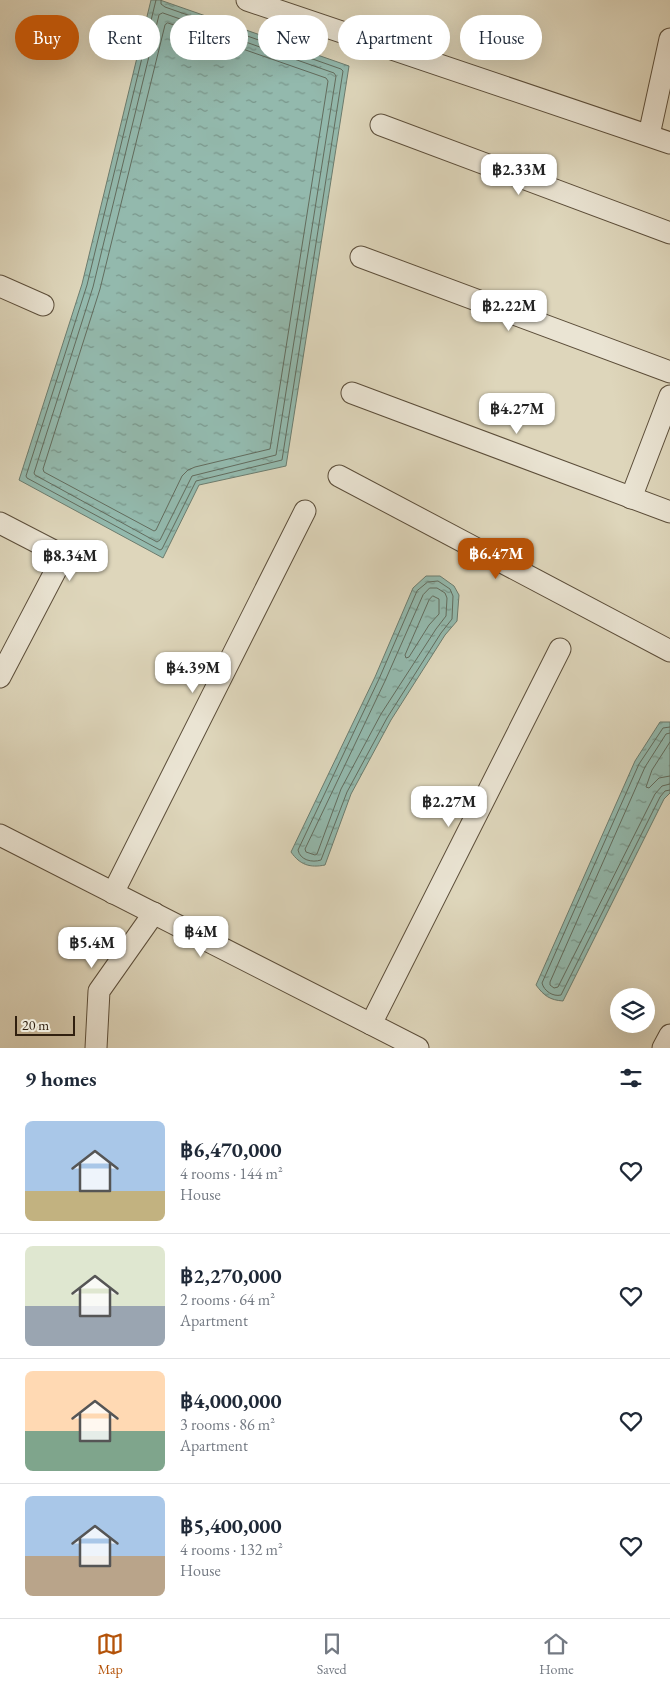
<!DOCTYPE html>
<meta charset="utf-8">
<style>
:root{--surface:#fff;--page:#f2f2f3;--text:#1f2937;--muted:#747a83;--line:#e0e1e3;--accent:#b45309}
body{margin:0;font-family:"EB Garamond",serif;background:var(--page);color:var(--text);height:100vh;display:flex;flex-direction:column;font-size:19px;white-space:nowrap}
*{box-sizing:border-box;margin:0}
p{font-size:16px;color:var(--muted)}
.icon{flex:none;width:28px;height:28px;fill:none;stroke:currentColor;stroke-width:2;stroke-linecap:round;stroke-linejoin:round}
.map{position:relative;height:1048px;overflow:hidden}
.drawer{display:flex;flex-direction:column;background:var(--surface);flex:1}
.drawer>*{flex:none}
.hud{position:absolute;left:15px;top:15px;width:640px;height:45px;display:flex;gap:10px}
.tools{position:absolute;left:610px;top:988px;display:grid;gap:10px}
.tools a{display:grid;place-items:center;width:45px;height:45px;border-radius:50%;background:var(--surface);box-shadow:0 5px 20px #0002;font-size:25px}
.scale{position:absolute;left:15px;bottom:12px;width:60px;box-sizing:border-box;padding-left:5px;border:2px solid #31200f;border-top:0;font-size:14px;line-height:18px;white-space:nowrap;color:#31200f;-webkit-text-stroke:4px #eae4d3;paint-order:stroke}
.price{position:absolute;translate:-50% -42px;padding:0 11px;border-radius:10px;background:#fff;color:#222;font-size:16px;line-height:32px;filter:drop-shadow(0 1px 2px #0008)}
.price::after{content:'';position:absolute;left:50%;top:30px;width:15px;height:11px;margin-left:-8px;background:inherit;clip-path:polygon(0 0,100% 0,50% 100%)}
.price.active{background:var(--accent);color:#fff}
ul{padding:0;list-style:none}
li{display:flex;align-items:center;gap:15px;height:125px;padding:0 25px}
li+li{border-top:1px solid var(--line)}
li span{display:grid;place-items:center;flex:none;width:140px;height:100px;border-radius:8px;color:#555}
li>.icon{margin-inline-start:auto}
span .icon{width:60px;height:60px;fill:#fffc;stroke-width:1}
li b{font-size:21px}
h2{display:flex;justify-content:space-between;align-items:center;height:60px;padding:0 25px;font-size:21px}
.pill{padding:0 18px;border-radius:22px;background:var(--surface);box-shadow:0 5px 20px #0002;font-size:18px;line-height:45px}
.pill.active{background:var(--accent);color:#fff}
.tab-bar{display:flex;justify-content:space-around;align-items:center;height:70px;border-top:1px solid var(--line);background:var(--surface);font-size:14px;color:var(--muted)}
.tab-bar a{display:grid;justify-items:center;gap:2px}
.tab-bar .active{color:var(--accent)}
.map>svg:first-child{display:block}
</style>
<div class="map">
<svg width="670" height="1048" viewBox="0 0 670 1048">
<defs>
<pattern id="water-ripples" width="26" height="14" patternUnits="userSpaceOnUse" patternTransform="scale(1.25)"><rect width="26" height="14" fill="#93b9ad"/><path d="M2 4q2-2 4 0t4 0M15 11q2-2 4 0t4 0" fill="none" stroke="#79968b"/></pattern>
</defs>
<rect width="100%" height="100%" fill="#ded6bb"/>
<filter id="stains"><feTurbulence type="fractalNoise" baseFrequency=".004" numOctaves="4"/><feColorMatrix values="0 0 0 0 .2 0 0 0 0 .09 0 0 0 0 .02 0 0 0 .5 -.17"/></filter>
<radialGradient id="worn" r=".72"><stop offset=".6" stop-color="#630" stop-opacity="0"/><stop offset="1" stop-color="#630" stop-opacity=".3"/></radialGradient>
<!-- water -->
<g fill="url(#water-ripples)" stroke="#6c7c6e">
<path d="M 151,0 L 160,0 L 349,66 L 286,466 L 199,485 L 163,558 L 19,480 L 82,284 Z"/>
<path d="M 426,576 L 440,576 L 454,586 L 459,595 L 457,621 L 445,635 L 391,720 L 351,794 L 325,865 C 310,868 300,865 291,852 L 375,677 L 413,588 Z"/>
<path d="M 660,722 L 670,722 L 670,793 L 664,799 L 563,1001 C 550,1000 544,996 536,985 L 635,761 Z"/>
</g>
<g fill="none" stroke-linecap="round" stroke-linejoin="round">
<!-- shore -->
<g stroke="#626c5e" stroke-width="1">
<path d="M 156,0 L 87,285 L 26,476 L 27,478 L 160,550 L 162,549 L 196,481 L 282,460 L 343,71 L 341,69 L 165,7 L 161,4 L 161,0"/>
<path d="M 163,13 L 334,73 L 336,76 L 276,455 L 192,476 L 160,540 L 157,542 L 35,475 L 34,473 L 93,287 L 159,15 Z"/>
<path d="M 168,23 L 326,78 L 328,81 L 270,449 L 195,467 L 188,470 L 182,476 L 156,530 L 154,531 L 44,472 L 43,469 L 100,289 L 165,25 Z"/>
<path d="M 428,582 L 438,581 L 450,589 L 453,596 L 452,619 L 441,633 L 387,718 L 347,792 L 321,860 C 312,863 300,860 298,850 L 379,679 L 417,591 Z"/>
<path d="M 430,588 L 437,588 L 445,593 L 447,598 L 446,616 L 436,629 L 381,714 L 341,789 L 317,854 L 315,855 L 306,852 L 305,849 L 385,681 L 423,595 Z"/>
<path d="M 433,596 L 439,599 L 439,614 L 429,625 L 409,657 L 406,658 L 405,655 L 429,600 Z"/>
<path d="M 670,727 L 663,728 L 639,764 L 542,983 C 544,991 553,997 561,995 L 660,797 L 665,791 L 670,790"/>
<path d="M 670,733 L 666,734 L 645,767 L 550,982 L 550,985 L 554,988 L 558,987 L 655,794 L 662,786 L 670,784"/>
<path d="M 670,742 L 652,770 L 646,787 L 649,788 L 659,778 L 670,776"/>
</g>
<!-- street casing -->
<g stroke="#5c4e3a" stroke-width="23">
<g id="street">
<path d="M 247,0 L 670,143"/>
<path d="M 381,125 L 670,233"/>
<path d="M 649,135 L 670,39"/>
<path d="M 361,257 L 670,372"/>
<path d="M 0,286 L 43,305"/>
<path d="M 352,393 L 670,512"/>
<path d="M 339,476 L 670,651"/>
<path d="M 631,498 L 670,396"/>
<path d="M 0,523 L 58,553 L 60,559 L 57,568 L 0,677"/>
<path d="M 0,835 L 418,1048"/>
<path d="M 113,893 L 305,511"/>
<path d="M 371,1024 L 560,649"/>
<path d="M 96,1048 L 99,991 L 154,913"/>
<path d="M 663,1048 L 670,1035"/>
</g>
</g>
<!-- street -->
<use href="#street" stroke="#eae4d3" stroke-width="21"/>
</g>
<rect width="100%" height="100%" filter="url(#stains)"/>
<rect width="100%" height="100%" fill="url(#worn)"/>
</svg>
<div class="tools">
<a><svg class="icon" aria-label="layers" viewBox="0 0 24 24"><path d="M12 4l9 5-9 5-9-5zM3 14l9 5 9-5"/></svg></a>
</div>
<div class="scale">20 m</div>
<b class="price" style="left:519px;top:196px">฿2.33M</b>
<b class="price" style="left:509px;top:332px">฿2.22M</b>
<b class="price" style="left:517px;top:435px">฿4.27M</b>
<b class="price active" style="left:496px;top:580px">฿6.47M</b>
<b class="price" style="left:70px;top:582px">฿8.34M</b>
<b class="price" style="left:193px;top:694px">฿4.39M</b>
<b class="price" style="left:449px;top:828px">฿2.27M</b>
<b class="price" style="left:201px;top:958px">฿4M</b>
<b class="price" style="left:92px;top:969px">฿5.4M</b>
<div class="hud">
<a class="pill active">Buy</a>
<a class="pill">Rent</a>
<a class="pill">Filters</a>
<a class="pill">New</a>
<a class="pill">Apartment</a>
<a class="pill">House</a>
</div>
</div>
<section class="drawer">
<h2>9 homes<svg class="icon" aria-label="filters" viewBox="0 0 24 24"><path d="M4 7h16M4 17h16"/><circle cx="9" cy="7" r="2"/><circle cx="15" cy="17" r="2"/></svg></h2>
<ul>
<li><span style="background:linear-gradient(#a9c7e8 70%,#c2b280 0)"><svg class="icon" aria-label="home" viewBox="0 0 24 24"><path d="M3 11l9-7 9 7M6 9v11h12V9"/></svg></span><div><b>฿6,470,000</b><p>4 rooms · 144 m²</p><p>House</p></div><svg class="icon" aria-label="heart" viewBox="0 0 24 24"><path d="M12 20l-8-8c-3-5 5-10 8-4 3-6 11-1 8 4z"/></svg></li>
<li><span style="background:linear-gradient(#dfe7d0 60%,#9aa5b1 0)"><svg class="icon" aria-label="home" viewBox="0 0 24 24"><path d="M3 11l9-7 9 7M6 9v11h12V9"/></svg></span><div><b>฿2,270,000</b><p>2 rooms · 64 m²</p><p>Apartment</p></div><svg class="icon" aria-label="heart" viewBox="0 0 24 24"><path d="M12 20l-8-8c-3-5 5-10 8-4 3-6 11-1 8 4z"/></svg></li>
<li><span style="background:linear-gradient(#ffd9b3 60%,#7fa58c 0)"><svg class="icon" aria-label="home" viewBox="0 0 24 24"><path d="M3 11l9-7 9 7M6 9v11h12V9"/></svg></span><div><b>฿4,000,000</b><p>3 rooms · 86 m²</p><p>Apartment</p></div><svg class="icon" aria-label="heart" viewBox="0 0 24 24"><path d="M12 20l-8-8c-3-5 5-10 8-4 3-6 11-1 8 4z"/></svg></li>
<li><span style="background:linear-gradient(#a9c7e8 60%,#b9a48a 0)"><svg class="icon" aria-label="home" viewBox="0 0 24 24"><path d="M3 11l9-7 9 7M6 9v11h12V9"/></svg></span><div><b>฿5,400,000</b><p>4 rooms · 132 m²</p><p>House</p></div><svg class="icon" aria-label="heart" viewBox="0 0 24 24"><path d="M12 20l-8-8c-3-5 5-10 8-4 3-6 11-1 8 4z"/></svg></li>
</ul>
</section>
<nav class="tab-bar">
<a class="active"><svg class="icon" aria-label="map" viewBox="0 0 24 24"><path d="M3 6l6-2 6 2 6-2v14l-6 2-6-2-6 2zM9 4v14M15 6v14"/></svg>Map</a>
<a><svg class="icon" aria-label="saved" viewBox="0 0 24 24"><path d="M7 4h10v16l-5-4-5 4z"/></svg>Saved</a>
<a><svg class="icon" aria-label="home" viewBox="0 0 24 24"><path d="M3 11l9-7 9 7M6 9v11h12V9"/></svg>Home</a>
</nav>
